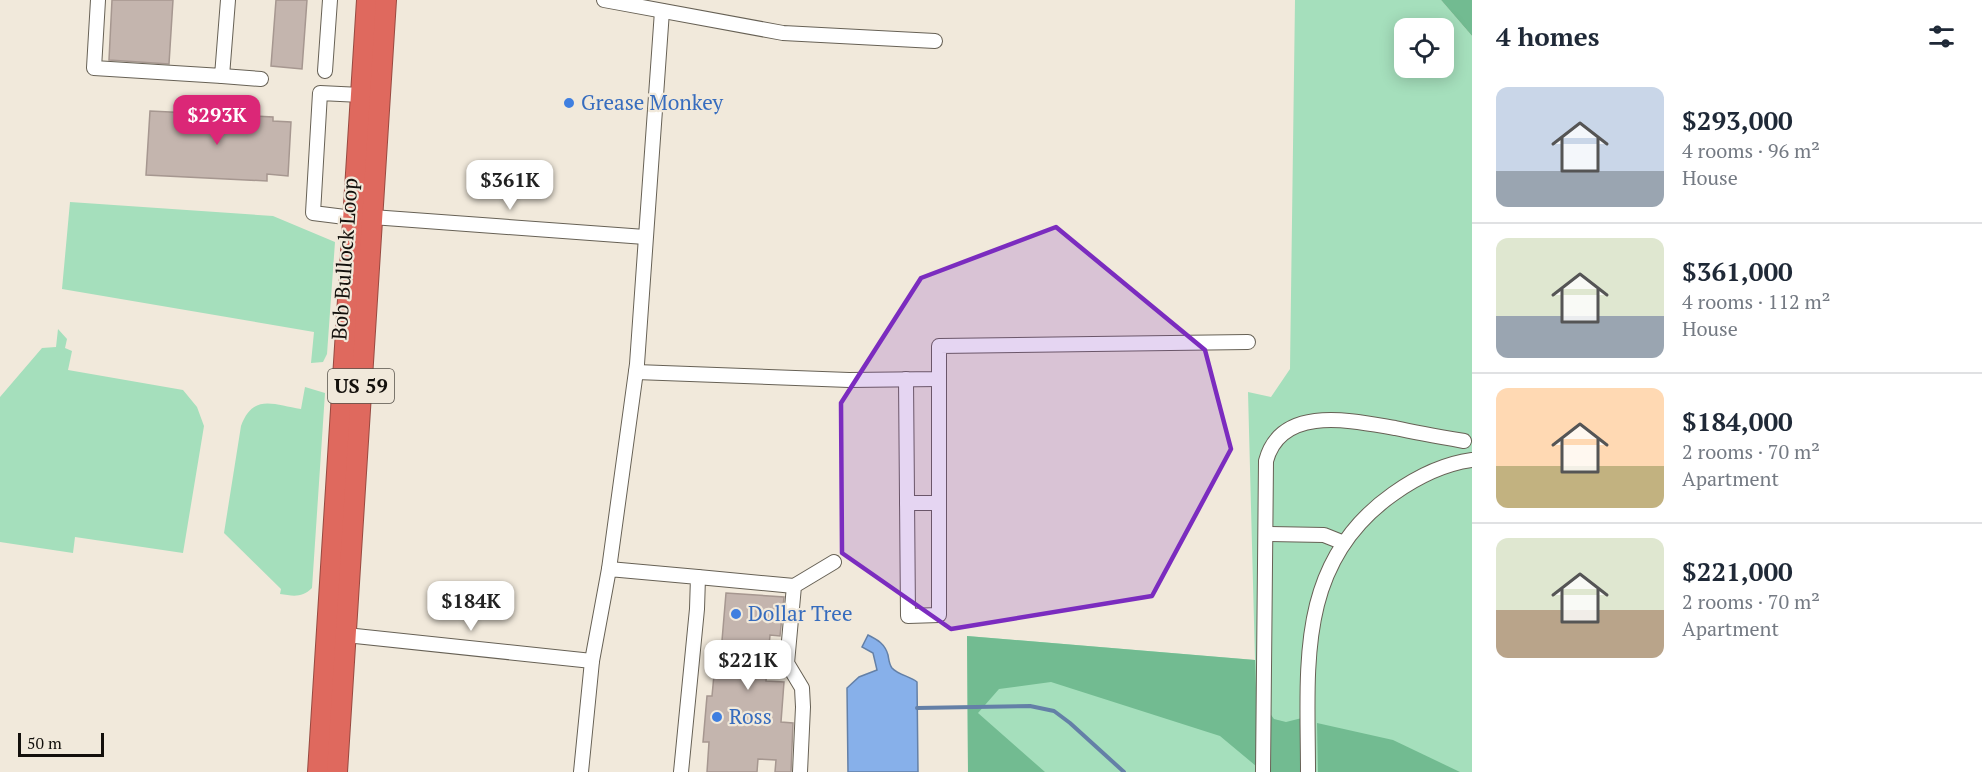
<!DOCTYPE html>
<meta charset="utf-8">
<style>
:root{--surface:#fff;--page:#f6f6f7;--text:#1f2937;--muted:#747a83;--line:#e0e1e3;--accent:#db2777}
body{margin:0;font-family:"PT Serif",serif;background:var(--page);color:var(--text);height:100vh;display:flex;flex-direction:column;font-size:22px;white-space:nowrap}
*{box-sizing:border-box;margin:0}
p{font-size:20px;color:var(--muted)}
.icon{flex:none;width:33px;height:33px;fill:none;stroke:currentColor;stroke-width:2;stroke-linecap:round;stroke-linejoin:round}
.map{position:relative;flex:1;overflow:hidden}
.panel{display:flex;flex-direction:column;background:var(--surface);width:510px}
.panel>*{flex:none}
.tools{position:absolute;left:1394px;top:18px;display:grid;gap:12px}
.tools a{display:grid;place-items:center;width:60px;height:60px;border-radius:12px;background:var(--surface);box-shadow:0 3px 15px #0003;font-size:30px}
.scale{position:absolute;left:18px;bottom:15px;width:86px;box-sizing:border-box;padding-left:6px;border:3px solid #13100c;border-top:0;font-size:16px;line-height:21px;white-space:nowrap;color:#13100c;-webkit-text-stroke:4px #f1e9db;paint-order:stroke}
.price{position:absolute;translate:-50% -51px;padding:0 14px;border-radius:12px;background:#fff;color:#222;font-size:20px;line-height:39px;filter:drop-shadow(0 2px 3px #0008)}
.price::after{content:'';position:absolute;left:50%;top:36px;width:18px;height:14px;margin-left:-9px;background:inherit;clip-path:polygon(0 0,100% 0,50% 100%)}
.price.current{background:var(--accent);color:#fff}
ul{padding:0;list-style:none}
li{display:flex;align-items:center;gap:18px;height:150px;padding:0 24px}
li+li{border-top:2px solid var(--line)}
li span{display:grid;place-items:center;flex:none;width:168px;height:120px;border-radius:12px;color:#555}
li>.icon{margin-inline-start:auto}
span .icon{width:72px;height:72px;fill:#fffc;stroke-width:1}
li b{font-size:26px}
h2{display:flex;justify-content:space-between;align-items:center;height:72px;padding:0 24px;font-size:26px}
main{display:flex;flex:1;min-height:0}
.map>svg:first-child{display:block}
</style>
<main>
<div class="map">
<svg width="1472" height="772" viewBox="0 0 1472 772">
<rect width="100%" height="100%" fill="#f1e9db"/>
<!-- green -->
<g fill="#a5dfbc" fill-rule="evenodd">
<path d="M 1295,0 L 1441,0 L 1472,36 L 1472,772 L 968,772 L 967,636 L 1255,660 L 1248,392 L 1271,397 L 1290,369 ZM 1404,28 L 1443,28 L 1443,68 L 1404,68 Z"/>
<path d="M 70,202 L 273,216 L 335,242 L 327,354 L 323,362 L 311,363 L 314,332 L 62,289 Z"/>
<path d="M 58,329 L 67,339 L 65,348 L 72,351 L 68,370 L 183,390 L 197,407 L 204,426 L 183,553 L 75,537 L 73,553 L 0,542 L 0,397 L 42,348 L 56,347 Z"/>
<path d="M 305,387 L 325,393 L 312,588 C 302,598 293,596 280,594 L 281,589 L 224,533 L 241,426 C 253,393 274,405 301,409 Z"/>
</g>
<!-- forest -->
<g fill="#72bb91">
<path d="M 1441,0 L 1472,0 L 1472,36 Z"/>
<path d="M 967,636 L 1255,660 L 1259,772 L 1257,772 L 1256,766 L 1220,736 L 1051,682 L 999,689 L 978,713 L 1045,772 L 968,772 Z"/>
<path d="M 1269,712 L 1274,719 L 1286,722 L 1302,718 L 1303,772 L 1270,772 Z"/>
<path d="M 1317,723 L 1393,740 L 1460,772 L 1318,772 Z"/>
</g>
<!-- water -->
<path fill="#87b0ea" stroke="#6480a7" stroke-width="1.5" d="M 868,635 C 878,640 885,644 888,655 C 889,660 889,664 892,668 C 898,675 910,676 917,682 L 918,772 L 848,772 L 847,688 L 859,677 L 877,670 L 873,653 L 862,647 Z"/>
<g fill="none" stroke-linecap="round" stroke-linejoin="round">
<!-- stream -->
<path stroke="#6480a7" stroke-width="4" d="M 917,708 L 1030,706 L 1054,711 L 1070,723 L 1124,772"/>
</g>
<!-- building -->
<g fill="#c4b5ae" stroke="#a69790" stroke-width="1.5">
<path d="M 112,0 L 173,0 L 169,64 L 109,60 Z"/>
<path d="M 276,0 L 307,0 L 302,69 L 271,66 Z"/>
<path d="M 150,111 L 273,117 L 273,121 L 291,122 L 288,176 L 267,174 L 267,181 L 146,175 Z"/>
<path d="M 726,593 L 784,597 L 780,636 L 770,635 L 766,681 L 784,682 L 781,722 L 793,723 L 791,772 L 775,772 L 776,760 L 758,759 L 757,772 L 707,772 L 709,742 L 703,742 L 707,696 L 712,696 L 714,675 L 719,676 Z"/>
</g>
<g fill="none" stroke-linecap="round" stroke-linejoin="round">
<!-- minor casing -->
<g stroke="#676155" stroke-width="16">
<g id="minor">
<path d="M 98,0 L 94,68 L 222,76 L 228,0"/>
<path d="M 604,0 L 783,33 L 935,41"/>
<path d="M 325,71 L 330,0"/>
<path d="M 222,76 L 261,79"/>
<path d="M 372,217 L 645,237"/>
<path d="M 353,218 L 313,213 L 320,93 L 361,95"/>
<path d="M 636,372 L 849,380 L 939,379 L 939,346 L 1248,342"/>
<path d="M 906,379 L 908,616 L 939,615 L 939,379"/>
<path d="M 907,503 L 938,503"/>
<path d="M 1266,534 L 1324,535 L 1344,543"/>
<path d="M 609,569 L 637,364 L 662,11"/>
<path d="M 698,577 L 794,586"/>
<path d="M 346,635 L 592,661"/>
<path d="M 581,772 L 592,661 L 609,569 L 698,577 L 697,609 L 681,772"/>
<path d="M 800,772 L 803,707 L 802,688 L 787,663 L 794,586 L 834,562"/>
<path d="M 1263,772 L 1266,461 C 1281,404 1353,421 1395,428 C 1418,433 1441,437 1464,441"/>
<path d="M 1308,772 C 1308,667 1295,563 1393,494 C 1417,477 1442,464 1472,460"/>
</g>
</g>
<!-- highway casing -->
<g stroke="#984a41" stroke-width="22">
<g id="highway">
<path d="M 318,772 L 367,0"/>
<path d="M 337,772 L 386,0"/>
</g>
</g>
<!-- minor -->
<use href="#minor" stroke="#fff" stroke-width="14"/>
<!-- highway -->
<use href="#highway" stroke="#df695e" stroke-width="20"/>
</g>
<!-- marked area -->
<path fill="#7b2cbf" fill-opacity="0.2" stroke="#7b2cbf" stroke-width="4.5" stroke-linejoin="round" d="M 1056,227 L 1205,350 L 1231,449 L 1152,596 L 951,629 L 842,553 L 841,403 L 921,278 Z"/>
<!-- markers -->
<g fill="#3f7fe0" stroke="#f1e9db" stroke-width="2">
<circle cx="569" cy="103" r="6"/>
<circle cx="736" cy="614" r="6"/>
<circle cx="717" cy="717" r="6"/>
</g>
<g text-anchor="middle" stroke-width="4.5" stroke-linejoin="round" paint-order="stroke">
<!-- shield labels -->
<rect fill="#f1e9db" stroke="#56514a" stroke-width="1.5" x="328" y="369" width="66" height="34" rx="4.5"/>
<g font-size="20" font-weight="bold" fill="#13100c">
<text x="361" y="393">US 59</text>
</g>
<!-- shop labels -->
<g font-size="21" fill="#366cbe" stroke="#f1e9db" text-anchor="start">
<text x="581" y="110">Grease Monkey</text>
<text x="748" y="621">Dollar Tree</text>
<text x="729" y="724">Ross</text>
</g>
<!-- street labels -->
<g font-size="21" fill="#13100c" stroke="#f1e9db">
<text transform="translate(345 259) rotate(-86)" y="7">Bob Bullock Loop</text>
</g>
</g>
</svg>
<div class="tools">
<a><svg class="icon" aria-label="locate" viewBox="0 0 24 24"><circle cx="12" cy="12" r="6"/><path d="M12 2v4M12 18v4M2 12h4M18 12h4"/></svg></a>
</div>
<div class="scale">50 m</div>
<b class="price current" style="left:217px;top:146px">$293K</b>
<b class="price" style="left:510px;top:211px">$361K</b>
<b class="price" style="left:471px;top:632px">$184K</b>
<b class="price" style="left:748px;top:691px">$221K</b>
</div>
<section class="panel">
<h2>4 homes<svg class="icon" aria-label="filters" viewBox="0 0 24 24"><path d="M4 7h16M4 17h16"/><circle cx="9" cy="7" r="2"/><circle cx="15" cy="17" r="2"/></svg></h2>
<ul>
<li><span style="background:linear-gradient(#c9d6e8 70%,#9aa5b1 0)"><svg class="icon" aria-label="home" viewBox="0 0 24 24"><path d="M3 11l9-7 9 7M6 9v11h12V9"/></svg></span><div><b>$293,000</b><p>4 rooms · 96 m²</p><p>House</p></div></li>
<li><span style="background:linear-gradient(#dfe7d0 65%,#9aa5b1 0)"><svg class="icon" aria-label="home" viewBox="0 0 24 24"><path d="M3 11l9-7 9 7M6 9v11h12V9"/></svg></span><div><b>$361,000</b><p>4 rooms · 112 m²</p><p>House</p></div></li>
<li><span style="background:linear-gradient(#ffd9b3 65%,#c2b280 0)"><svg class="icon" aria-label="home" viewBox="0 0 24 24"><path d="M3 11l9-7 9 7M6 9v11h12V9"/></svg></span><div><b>$184,000</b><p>2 rooms · 70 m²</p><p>Apartment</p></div></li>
<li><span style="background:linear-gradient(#dfe7d0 60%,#b9a48a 0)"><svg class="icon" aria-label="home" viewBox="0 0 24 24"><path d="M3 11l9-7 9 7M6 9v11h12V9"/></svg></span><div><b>$221,000</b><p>2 rooms · 70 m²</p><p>Apartment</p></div></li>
</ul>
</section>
</main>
